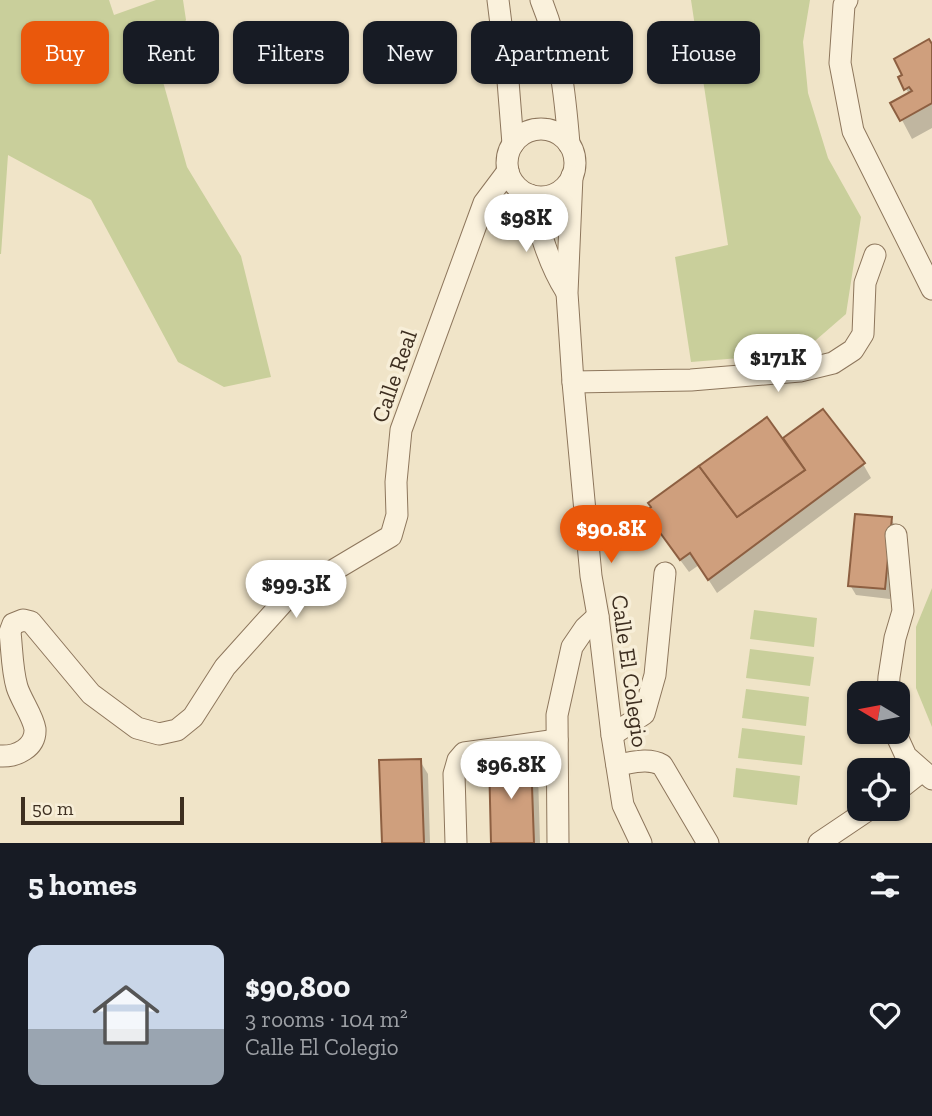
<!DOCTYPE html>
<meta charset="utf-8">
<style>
:root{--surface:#171b24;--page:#20242c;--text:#f1f3f6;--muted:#9ea1a6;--line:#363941;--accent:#ea580c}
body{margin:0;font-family:"Zilla Slab",serif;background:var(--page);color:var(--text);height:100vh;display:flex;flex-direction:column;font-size:26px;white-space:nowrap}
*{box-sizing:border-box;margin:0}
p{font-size:23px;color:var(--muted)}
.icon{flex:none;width:38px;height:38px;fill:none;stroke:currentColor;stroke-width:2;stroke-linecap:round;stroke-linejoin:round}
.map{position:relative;height:843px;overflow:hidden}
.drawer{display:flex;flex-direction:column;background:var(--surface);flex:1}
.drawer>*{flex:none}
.top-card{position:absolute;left:21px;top:21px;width:891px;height:63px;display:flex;gap:14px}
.needle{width:46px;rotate:280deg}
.controls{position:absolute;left:847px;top:681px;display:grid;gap:14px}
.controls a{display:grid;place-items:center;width:63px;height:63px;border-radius:14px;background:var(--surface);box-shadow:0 2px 5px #0004;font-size:35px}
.scale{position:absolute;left:21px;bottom:18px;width:163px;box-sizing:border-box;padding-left:7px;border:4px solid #3d2e20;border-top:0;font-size:19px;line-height:24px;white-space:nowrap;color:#3d2e20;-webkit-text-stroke:5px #f7eed8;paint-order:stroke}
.price{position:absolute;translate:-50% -60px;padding:0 16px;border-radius:24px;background:#fff;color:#222;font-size:23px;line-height:46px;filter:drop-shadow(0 2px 4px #0008)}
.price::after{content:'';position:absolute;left:50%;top:42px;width:21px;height:16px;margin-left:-10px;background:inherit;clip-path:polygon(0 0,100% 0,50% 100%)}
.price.selected{background:var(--accent);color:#fff}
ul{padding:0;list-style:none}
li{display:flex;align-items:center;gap:21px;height:175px;padding:0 28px}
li+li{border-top:2px solid var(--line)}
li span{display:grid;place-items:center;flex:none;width:196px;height:140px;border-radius:14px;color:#555}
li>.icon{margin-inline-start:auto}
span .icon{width:84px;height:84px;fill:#fffc;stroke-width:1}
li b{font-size:30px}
h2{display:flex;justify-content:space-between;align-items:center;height:84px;padding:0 28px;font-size:30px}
.chip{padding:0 24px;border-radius:14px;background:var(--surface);box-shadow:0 2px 5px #0004;font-size:24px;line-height:63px}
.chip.selected{background:var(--accent);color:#fff}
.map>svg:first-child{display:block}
</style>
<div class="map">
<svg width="932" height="843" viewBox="0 0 932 843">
<rect width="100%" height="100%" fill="#f0e4c8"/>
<!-- green -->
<g fill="#c9cf9b">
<path d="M 0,0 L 109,0 L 114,15 L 156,0 L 183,0 L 186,20 L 158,64 L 187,167 L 241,256 L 271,377 L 224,387 L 178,362 L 91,200 L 8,155 L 1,254 L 0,254 Z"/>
<path d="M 691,0 L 810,0 L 803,42 L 808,93 L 828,158 L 861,217 L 846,314 L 801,353 L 691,362 L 675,257 L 728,245 Z"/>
<path d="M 932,588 L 932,727 L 916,688 L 916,627 Z"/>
<path d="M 754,610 L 817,618 L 814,647 L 750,639 Z"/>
<path d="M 750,649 L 814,657 L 810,686 L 746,678 Z"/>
<path d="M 746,689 L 809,697 L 806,726 L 742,718 Z"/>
<path d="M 742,728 L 805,736 L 802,765 L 738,758 Z"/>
<path d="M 736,768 L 800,776 L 797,805 L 733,797 Z"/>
</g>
<!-- shadow -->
<g fill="#0003" fill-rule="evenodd">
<path d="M 932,47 L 932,128 L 912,139 L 893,103 L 909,94 L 900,78 Z"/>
<path d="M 823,411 L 863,464 L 871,478 L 717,593 L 699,565 L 689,572 L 655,526 L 647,513 L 782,441 ZM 806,468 L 806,472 L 728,520 Z"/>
<path d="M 891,519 L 897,529 L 890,599 L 856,595 L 850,585 Z"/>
<path d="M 530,759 L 538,773 L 540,843 L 493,843 Z"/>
<path d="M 420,761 L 428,774 L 430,843 L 383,843 Z"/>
</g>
<!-- building -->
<g fill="#cf9f7d" stroke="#8d5f41" stroke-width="2">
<path d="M 929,39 L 932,44 L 932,103 L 900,121 L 890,103 L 912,91 L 909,87 L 904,90 L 898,77 L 902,75 L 894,59 Z"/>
<path d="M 823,409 L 865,463 L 708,580 L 690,553 L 680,560 L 645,512 L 651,507 L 648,503 L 699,466 L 737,517 L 805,470 L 783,438 Z"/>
<path d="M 767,417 L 805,470 L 737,517 L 699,466 Z"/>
<path d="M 855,514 L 892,517 L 885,589 L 848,586 Z"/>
<path d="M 531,758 L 534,843 L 491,843 L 489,759 Z"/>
<path d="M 421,759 L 424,843 L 382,843 L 379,760 Z"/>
</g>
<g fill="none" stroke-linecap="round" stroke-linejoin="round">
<!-- minor casing -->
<g stroke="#8d765c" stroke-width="23">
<g id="minor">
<path d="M 498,0 L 508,81 L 513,144"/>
<path d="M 541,0 C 560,46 565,95 569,144"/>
<path d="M 847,0 L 844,5 L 840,63 L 853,131 L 932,289"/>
<circle cx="541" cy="163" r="34"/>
<path d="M 572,176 L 567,293 L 573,382 L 591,576 L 598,616 L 612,735 L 623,805 L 641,843"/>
<path d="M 530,195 C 539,228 548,263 566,291"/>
<path d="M 573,382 L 691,380 L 800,371 L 833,363 L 853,350 L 863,334 L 865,283 L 875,255"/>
<path d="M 888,693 L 889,677 L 895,638 L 903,611 L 896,535"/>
<path d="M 895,732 L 906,756 L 932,779"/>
<path d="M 612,735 L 644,714 L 655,675 L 665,573"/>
<path d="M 0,756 C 16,757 36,748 35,729 C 33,716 21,700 17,687 C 12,670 12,650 10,632 L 13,624 L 23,620 L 31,622 L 91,694 L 137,728 L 159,734 L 177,730 L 193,717 L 225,667 L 287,598 L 391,536 L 397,515 L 396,482 L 401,430 L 484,203 L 508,171"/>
<path d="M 617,765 C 631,763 648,757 662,765 L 708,843"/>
<path d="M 898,790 L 922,771"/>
<path d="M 456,843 L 454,774 L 458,760 L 464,753 L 557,740"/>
<path d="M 558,843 L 557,715 L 572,647 L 585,628 L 598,616"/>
<path d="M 819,843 L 871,808"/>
</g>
</g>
<!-- minor -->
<use href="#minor" stroke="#faf1dc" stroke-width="21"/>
</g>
<g text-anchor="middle" stroke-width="7" stroke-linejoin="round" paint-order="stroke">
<!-- street labels -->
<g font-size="23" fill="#3d2e20" stroke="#f7eed8">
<text transform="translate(394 376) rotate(-71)" y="8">Calle Real</text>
<text transform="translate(630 671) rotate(82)" y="8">Calle El Colegio</text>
</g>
</g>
</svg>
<div class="controls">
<a><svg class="needle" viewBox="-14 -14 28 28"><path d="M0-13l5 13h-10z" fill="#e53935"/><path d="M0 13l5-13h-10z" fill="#9ea1a6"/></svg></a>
<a><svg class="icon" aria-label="locate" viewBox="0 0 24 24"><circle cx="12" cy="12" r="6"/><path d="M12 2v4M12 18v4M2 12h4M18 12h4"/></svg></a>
</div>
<div class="scale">50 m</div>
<b class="price" style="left:526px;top:254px">$98K</b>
<b class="price" style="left:778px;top:394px">$171K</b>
<b class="price selected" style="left:611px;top:565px">$90.8K</b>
<b class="price" style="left:296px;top:620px">$99.3K</b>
<b class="price" style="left:511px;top:801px">$96.8K</b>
<div class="top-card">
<a class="chip selected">Buy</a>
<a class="chip">Rent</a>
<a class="chip">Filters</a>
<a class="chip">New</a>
<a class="chip">Apartment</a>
<a class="chip">House</a>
</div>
</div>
<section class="drawer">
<h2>5 homes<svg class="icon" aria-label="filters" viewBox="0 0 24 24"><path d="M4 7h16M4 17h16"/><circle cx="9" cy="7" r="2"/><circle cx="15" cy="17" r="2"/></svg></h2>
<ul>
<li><span style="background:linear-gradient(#c9d6e8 60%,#9aa5b1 0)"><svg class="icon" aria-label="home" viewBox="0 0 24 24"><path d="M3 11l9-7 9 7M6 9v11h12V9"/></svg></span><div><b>$90,800</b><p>3 rooms · 104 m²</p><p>Calle El Colegio</p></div><svg class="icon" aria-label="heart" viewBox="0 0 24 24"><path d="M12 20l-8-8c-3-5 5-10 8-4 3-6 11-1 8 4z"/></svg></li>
</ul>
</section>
